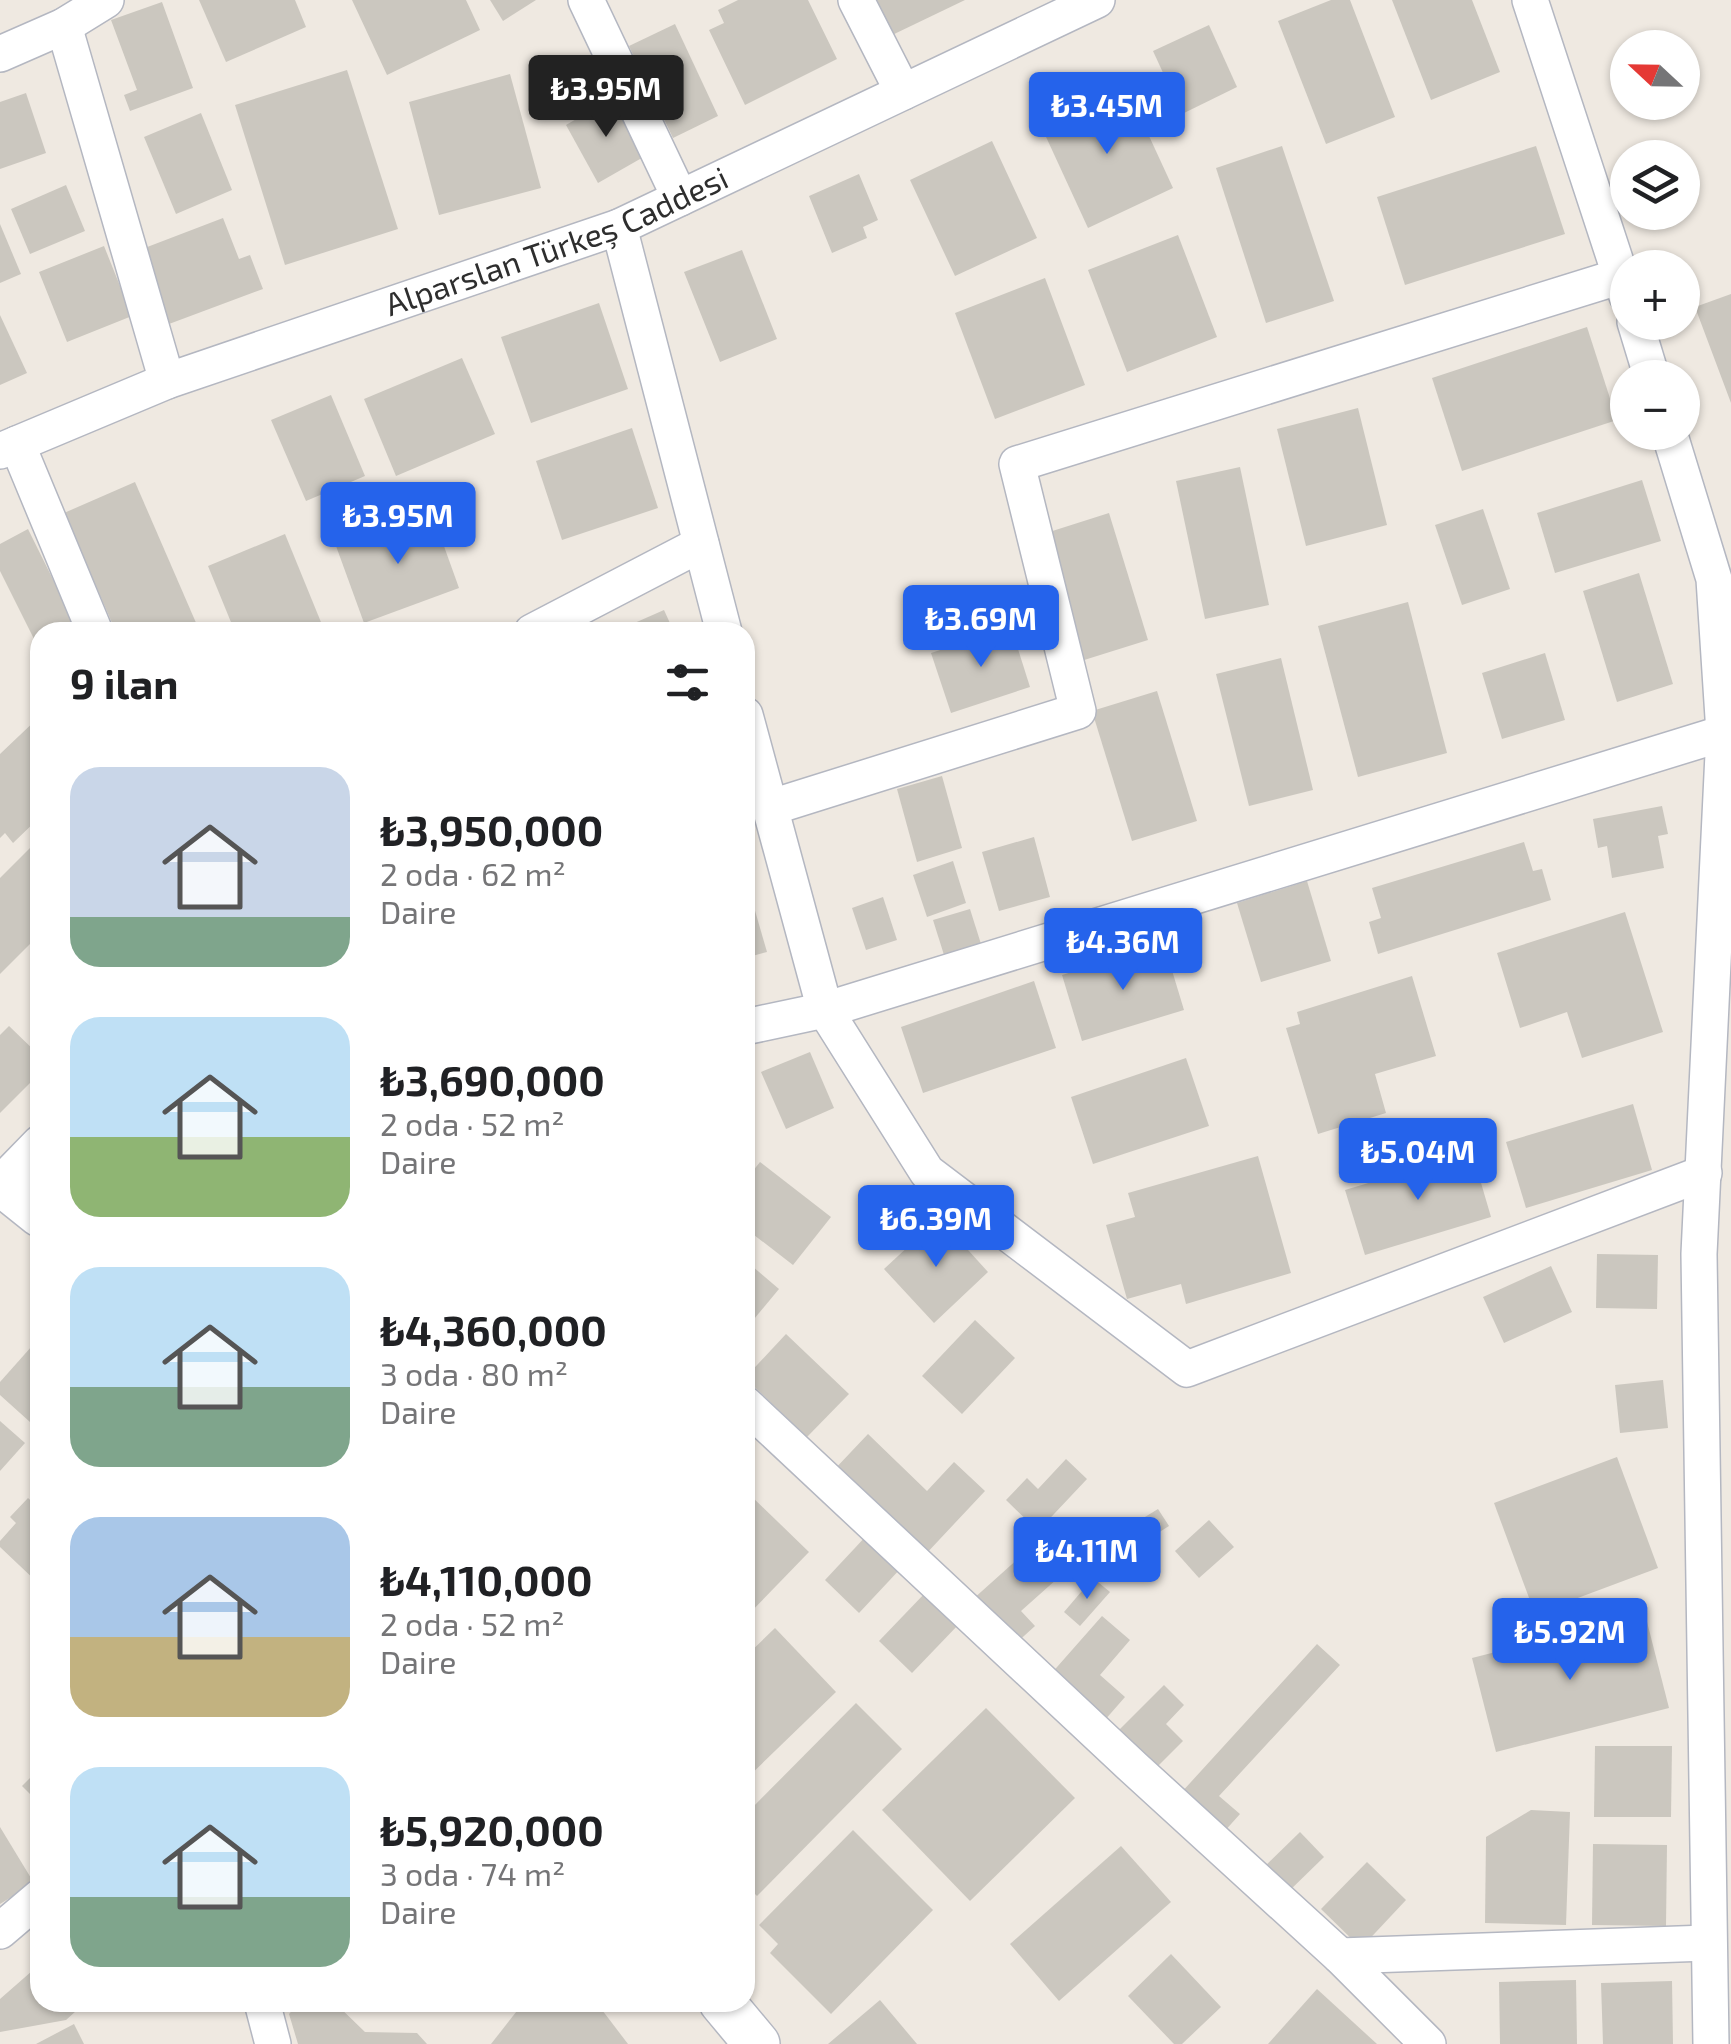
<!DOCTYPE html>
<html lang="tr">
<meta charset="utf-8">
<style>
:root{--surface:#fff;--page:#f2f2f2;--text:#202124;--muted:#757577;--accent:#2563eb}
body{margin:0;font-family:"Exo 2",sans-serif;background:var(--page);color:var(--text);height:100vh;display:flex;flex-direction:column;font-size:38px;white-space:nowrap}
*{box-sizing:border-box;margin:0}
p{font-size:32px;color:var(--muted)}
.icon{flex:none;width:55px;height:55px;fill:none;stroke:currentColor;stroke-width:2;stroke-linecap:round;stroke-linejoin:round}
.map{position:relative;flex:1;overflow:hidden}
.sheet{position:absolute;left:30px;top:622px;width:725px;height:1390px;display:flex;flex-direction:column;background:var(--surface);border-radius:30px;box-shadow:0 2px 8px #0004}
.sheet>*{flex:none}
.needle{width:65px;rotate:292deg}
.fabs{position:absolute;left:1610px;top:30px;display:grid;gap:20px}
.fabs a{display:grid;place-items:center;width:90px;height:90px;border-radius:50%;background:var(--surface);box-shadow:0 2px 8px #0004;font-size:50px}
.price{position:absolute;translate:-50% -85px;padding:0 22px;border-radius:10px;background:var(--accent);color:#fff;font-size:32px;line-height:65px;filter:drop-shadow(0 2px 5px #0008)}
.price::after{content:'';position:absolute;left:50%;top:60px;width:30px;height:22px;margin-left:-15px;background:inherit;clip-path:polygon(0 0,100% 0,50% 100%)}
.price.active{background:#222;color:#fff}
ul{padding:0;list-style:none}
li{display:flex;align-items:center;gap:30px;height:250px;padding:0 40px}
li span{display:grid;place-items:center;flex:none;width:280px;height:200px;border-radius:30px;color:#555}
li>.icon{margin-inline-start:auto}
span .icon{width:120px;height:120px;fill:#fffc;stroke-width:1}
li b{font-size:42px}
h2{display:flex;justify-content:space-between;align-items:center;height:120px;padding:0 40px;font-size:42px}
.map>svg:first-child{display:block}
</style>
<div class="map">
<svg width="1731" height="2044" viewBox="0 0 1731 2044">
<rect width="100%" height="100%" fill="#efe9e1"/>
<!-- building -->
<g fill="#cbc7bf">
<path d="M 199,0 L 295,0 L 306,27 L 226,62 Z"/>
<path d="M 352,0 L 466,0 L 480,30 L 387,75 Z"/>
<path d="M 490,0 L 536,0 L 503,21 Z"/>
<path d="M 738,0 L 808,0 L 837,59 L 745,105 L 709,30 L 724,23 L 718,10 Z"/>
<path d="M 871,0 L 965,0 L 888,37 Z"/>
<path d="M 1331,0 L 1350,0 L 1395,117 L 1326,144 L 1278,21 Z"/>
<path d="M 1392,0 L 1472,0 L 1500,72 L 1431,100 Z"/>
<path d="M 162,2 L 193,88 L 130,111 L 124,95 L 137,90 L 111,20 Z"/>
<path d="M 675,24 L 718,116 L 673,138 L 629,46 Z"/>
<path d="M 1209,25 L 1237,87 L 1182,114 L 1153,51 Z"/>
<path d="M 347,70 L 398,229 L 285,265 L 235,105 Z"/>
<path d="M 510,74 L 541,188 L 439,215 L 409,102 Z"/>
<path d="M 1126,86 L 1173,188 L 1088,228 L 1041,126 Z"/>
<path d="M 26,93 L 46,153 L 0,169 L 0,102 Z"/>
<path d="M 614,97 L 647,155 L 598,183 L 566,125 Z"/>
<path d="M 201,113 L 232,190 L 176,214 L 144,137 Z"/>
<path d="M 992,141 L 1037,238 L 955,276 L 910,180 Z"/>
<path d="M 1282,146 L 1334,301 L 1266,323 L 1216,168 Z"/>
<path d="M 1536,146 L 1565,234 L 1405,285 L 1377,197 Z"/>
<path d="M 859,174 L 878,220 L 863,227 L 867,238 L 832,253 L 809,196 Z"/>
<path d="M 66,185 L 85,231 L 30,254 L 11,209 Z"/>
<path d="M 223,218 L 239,259 L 250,255 L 263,289 L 169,324 L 142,249 Z"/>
<path d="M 0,224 L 21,274 L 0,283 Z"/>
<path d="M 1178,235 L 1217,337 L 1127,372 L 1088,270 Z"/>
<path d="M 104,246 L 132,316 L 67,342 L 39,272 Z"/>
<path d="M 742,250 L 777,339 L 720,362 L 684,272 Z"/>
<path d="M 1045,278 L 1085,385 L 995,419 L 955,313 Z"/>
<path d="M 1731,294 L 1731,403 L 1695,307 Z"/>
<path d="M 599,303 L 628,389 L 531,423 L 501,337 Z"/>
<path d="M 0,315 L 27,373 L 0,385 Z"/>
<path d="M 1587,327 L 1617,420 L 1462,471 L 1432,378 Z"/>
<path d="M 462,358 L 495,434 L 396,476 L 364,399 Z"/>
<path d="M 331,395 L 365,476 L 306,501 L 271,420 Z"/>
<path d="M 1358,408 L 1387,525 L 1306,546 L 1277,429 Z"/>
<path d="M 632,428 L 658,508 L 562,540 L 536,461 Z"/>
<path d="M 1240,467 L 1269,605 L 1205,619 L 1176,481 Z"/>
<path d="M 1642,480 L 1661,541 L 1555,573 L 1537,513 Z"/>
<path d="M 135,482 L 200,632 L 116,632 L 64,513 Z"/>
<path d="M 1483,509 L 1510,589 L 1462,605 L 1435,525 Z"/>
<path d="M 431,510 L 459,588 L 364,623 L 336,546 Z"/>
<path d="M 1109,513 L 1148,640 L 1081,661 L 1043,534 Z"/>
<path d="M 28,529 L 79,632 L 40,632 L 40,651 L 0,571 L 0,544 Z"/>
<path d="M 285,534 L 325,632 L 235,632 L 208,566 Z"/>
<path d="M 1639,573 L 1673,684 L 1617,702 L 1583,591 Z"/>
<path d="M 1408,602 L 1447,753 L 1358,777 L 1318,626 Z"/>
<path d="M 664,610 L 674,632 L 614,632 Z"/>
<path d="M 1011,627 L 1030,687 L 951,713 L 931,653 Z"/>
<path d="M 1545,653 L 1565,720 L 1502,739 L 1482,673 Z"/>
<path d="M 1281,658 L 1313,790 L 1249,806 L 1216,674 Z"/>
<path d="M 1157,691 L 1197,821 L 1132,841 L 1092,711 Z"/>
<path d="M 40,716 L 40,817 L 13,843 L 5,833 L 0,838 L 0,754 Z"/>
<path d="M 942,776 L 962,848 L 917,862 L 897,789 Z"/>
<path d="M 1662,806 L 1668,834 L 1658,836 L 1664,868 L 1612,878 L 1607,846 L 1598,848 L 1593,819 Z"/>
<path d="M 1034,837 L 1050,897 L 999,911 L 982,852 Z"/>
<path d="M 40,838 L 40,934 L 0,974 L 0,878 Z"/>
<path d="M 1524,842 L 1533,871 L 1542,869 L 1551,900 L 1378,954 L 1369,922 L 1381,918 L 1372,888 Z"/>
<path d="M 953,861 L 966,903 L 927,917 L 913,875 Z"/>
<path d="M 745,876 L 767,952 L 745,958 Z"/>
<path d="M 1307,881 L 1331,961 L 1261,982 L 1237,903 Z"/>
<path d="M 883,897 L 897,940 L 866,950 L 852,908 Z"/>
<path d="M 970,909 L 981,944 L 944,955 L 933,920 Z"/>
<path d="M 1625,912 L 1663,1032 L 1582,1058 L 1567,1012 L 1520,1028 L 1497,953 Z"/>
<path d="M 1164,944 L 1184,1010 L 1082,1041 L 1062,975 Z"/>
<path d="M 1412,976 L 1436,1056 L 1375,1074 L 1386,1113 L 1318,1134 L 1286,1028 L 1300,1024 L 1297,1012 Z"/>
<path d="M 1034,981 L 1056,1048 L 923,1093 L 901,1027 Z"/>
<path d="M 9,1026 L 40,1056 L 40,1073 L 0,1113 L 0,1035 Z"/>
<path d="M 810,1052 L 834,1108 L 786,1129 L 761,1072 Z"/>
<path d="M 1186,1058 L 1209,1126 L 1093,1164 L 1071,1097 Z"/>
<path d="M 1633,1104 L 1652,1170 L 1526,1208 L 1506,1142 Z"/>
<path d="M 1472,1152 L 1491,1217 L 1365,1255 L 1345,1190 Z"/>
<path d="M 1258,1156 L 1291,1273 L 1186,1304 L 1181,1284 L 1127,1299 L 1106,1225 L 1135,1217 L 1128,1193 Z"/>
<path d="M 760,1162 L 831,1217 L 793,1265 L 745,1228 L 745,1181 Z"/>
<path d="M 939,1218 L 988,1272 L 934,1323 L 884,1269 Z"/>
<path d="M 1597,1254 L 1658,1255 L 1657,1309 L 1596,1308 Z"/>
<path d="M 745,1260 L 779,1289 L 745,1330 Z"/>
<path d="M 1551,1266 L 1572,1312 L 1504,1343 L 1483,1297 Z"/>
<path d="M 975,1320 L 1015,1358 L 962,1414 L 922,1376 Z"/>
<path d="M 786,1334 L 849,1394 L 807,1437 L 745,1378 Z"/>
<path d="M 40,1337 L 40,1431 L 0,1395 L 0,1382 Z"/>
<path d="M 1663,1380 L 1668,1428 L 1620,1433 L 1615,1385 Z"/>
<path d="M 0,1421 L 25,1443 L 0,1471 Z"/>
<path d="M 868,1434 L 927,1491 L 954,1462 L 985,1491 L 924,1556 L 833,1471 Z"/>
<path d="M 1617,1457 L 1658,1568 L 1535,1614 L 1494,1503 Z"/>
<path d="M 1066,1459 L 1087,1479 L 1038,1531 L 1006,1500 L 1027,1478 L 1038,1489 Z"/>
<path d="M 745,1490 L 809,1552 L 745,1618 Z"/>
<path d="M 28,1498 L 40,1509 L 38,1583 L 0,1547 L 0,1541 L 16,1523 L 10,1517 Z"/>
<path d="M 1158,1509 L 1169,1526 L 1139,1545 L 1127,1528 Z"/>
<path d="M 1209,1520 L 1234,1547 L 1199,1578 L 1175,1551 Z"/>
<path d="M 868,1534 L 902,1567 L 859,1613 L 825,1580 Z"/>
<path d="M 1040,1539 L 1067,1570 L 1021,1611 L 1035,1626 L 1013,1646 L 972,1600 Z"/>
<path d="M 1093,1578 L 1110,1592 L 1080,1626 L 1064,1612 Z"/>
<path d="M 927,1591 L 960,1623 L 912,1673 L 879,1641 Z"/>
<path d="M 1645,1614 L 1669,1708 L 1496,1752 L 1472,1658 Z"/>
<path d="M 1102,1616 L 1130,1640 L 1100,1675 L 1125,1697 L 1104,1721 L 1050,1675 Z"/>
<path d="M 775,1628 L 836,1692 L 745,1780 L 745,1657 Z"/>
<path d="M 1317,1644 L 1340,1665 L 1219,1796 L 1240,1814 L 1223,1833 L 1180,1794 Z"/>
<path d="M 1164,1685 L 1184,1705 L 1166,1724 L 1183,1741 L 1155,1769 L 1117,1732 Z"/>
<path d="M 856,1703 L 902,1749 L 757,1896 L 745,1884 L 745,1815 Z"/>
<path d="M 986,1708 L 1075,1798 L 970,1901 L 882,1810 Z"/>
<path d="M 1595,1746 L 1672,1746 L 1671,1817 L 1594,1817 Z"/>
<path d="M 40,1768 L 40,1804 L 22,1786 Z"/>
<path d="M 1531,1810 L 1570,1812 L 1566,1925 L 1485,1923 L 1486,1837 Z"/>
<path d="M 0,1827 L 34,1883 L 0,1904 Z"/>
<path d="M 853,1830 L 933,1910 L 831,2014 L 770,1953 L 778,1944 L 759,1925 Z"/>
<path d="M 1300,1832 L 1324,1857 L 1284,1896 L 1259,1872 Z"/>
<path d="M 1593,1844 L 1667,1845 L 1666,1926 L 1592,1925 Z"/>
<path d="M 1121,1846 L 1171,1902 L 1059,2001 L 1010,1944 Z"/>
<path d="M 1367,1862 L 1406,1900 L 1361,1948 L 1321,1909 Z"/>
<path d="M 1171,1954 L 1221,2007 L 1182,2044 L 1174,2044 L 1128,1996 Z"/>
<path d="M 40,1964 L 40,2002 L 86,2002 L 66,2020 L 0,2032 L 0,1999 Z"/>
<path d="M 1576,1980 L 1577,2044 L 1500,2044 L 1499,1982 Z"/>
<path d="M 1672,1981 L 1673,2044 L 1603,2044 L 1601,1983 Z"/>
<path d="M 1317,1989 L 1377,2044 L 1268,2044 Z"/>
<path d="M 880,2000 L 917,2044 L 828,2044 Z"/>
<path d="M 300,2002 L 334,2002 L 365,2032 L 417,2033 L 427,2044 L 298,2044 L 289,2014 Z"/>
<path d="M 524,2002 L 596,2002 L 628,2044 L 491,2044 Z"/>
<path d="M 74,2024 L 84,2044 L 36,2044 Z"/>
</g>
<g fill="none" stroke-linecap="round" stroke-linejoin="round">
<!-- minor casing -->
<g stroke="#b4b7c1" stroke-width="38">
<g id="minor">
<path d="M 586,0 L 680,198"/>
<path d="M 856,0 L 903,92"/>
<path d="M 1530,0 L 1627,296"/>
<path d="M 64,26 L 167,381"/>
<path d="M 0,54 L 64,26 L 106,0"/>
<path d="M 619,227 L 724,632"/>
<path d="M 1635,322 L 1652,378"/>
<path d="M 1669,432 L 1714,579 L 1724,733 L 1699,1254 L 1711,2044"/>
<path d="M 17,444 L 95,632"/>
<path id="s1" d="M 0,451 L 167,381 L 619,227 L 1097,0"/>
<path d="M 532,632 L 701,544"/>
<path d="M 745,715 L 825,1010 L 927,1172 L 1187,1369 L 1704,1173"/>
<path d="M 769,808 L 1078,711 L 1017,464 L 1621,276"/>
<path d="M 745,1027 L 825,1010 L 1724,733"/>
<path d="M 1,1183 L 40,1143"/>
<path d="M 745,1404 L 1134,1768 L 1340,1956 L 1428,2044"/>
<path d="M 0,1931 L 40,1897"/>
<path d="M 1340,1956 L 1707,1943"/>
<path d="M 262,2002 L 273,2044"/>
</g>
</g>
<!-- tertiary casing -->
<g stroke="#b4b7c1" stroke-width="48">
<g id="tertiary">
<path d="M 0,1182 L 40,1214"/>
<path d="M 722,2002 L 757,2044"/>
</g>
</g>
<!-- minor -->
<use href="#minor" stroke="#fff" stroke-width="35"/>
<!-- tertiary -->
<use href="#tertiary" stroke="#fff" stroke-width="45"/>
</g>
<g text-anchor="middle" stroke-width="9" stroke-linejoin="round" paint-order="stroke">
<!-- street labels -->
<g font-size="32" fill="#2e2e2e" stroke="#fff">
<text dy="11" stroke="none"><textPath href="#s1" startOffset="595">Alparslan Türkeş Caddesi</textPath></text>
</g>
</g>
</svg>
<div class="fabs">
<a><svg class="needle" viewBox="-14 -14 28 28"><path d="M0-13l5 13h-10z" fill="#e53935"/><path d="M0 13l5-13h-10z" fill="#757577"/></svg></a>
<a><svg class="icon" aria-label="layers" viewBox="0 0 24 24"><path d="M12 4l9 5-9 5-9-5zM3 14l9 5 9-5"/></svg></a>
<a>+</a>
<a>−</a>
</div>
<b class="price active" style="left:606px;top:140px">₺3.95M</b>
<b class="price" style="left:1107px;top:157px">₺3.45M</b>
<b class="price" style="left:398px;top:567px">₺3.95M</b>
<b class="price" style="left:981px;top:670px">₺3.69M</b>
<b class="price" style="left:1123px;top:993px">₺4.36M</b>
<b class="price" style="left:1418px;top:1203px">₺5.04M</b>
<b class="price" style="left:936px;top:1270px">₺6.39M</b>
<b class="price" style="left:1087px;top:1602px">₺4.11M</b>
<b class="price" style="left:1570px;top:1683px">₺5.92M</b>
<section class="sheet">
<h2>9 ilan<svg class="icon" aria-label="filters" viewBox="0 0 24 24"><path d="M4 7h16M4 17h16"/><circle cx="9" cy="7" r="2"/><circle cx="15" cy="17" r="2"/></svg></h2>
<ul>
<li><span style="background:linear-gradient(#c9d6e8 75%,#7fa58c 0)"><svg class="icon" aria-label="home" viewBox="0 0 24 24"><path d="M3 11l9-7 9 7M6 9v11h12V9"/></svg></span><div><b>₺3,950,000</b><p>2 oda · 62 m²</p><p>Daire</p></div></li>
<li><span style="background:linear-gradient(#bfe0f5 60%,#8fb573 0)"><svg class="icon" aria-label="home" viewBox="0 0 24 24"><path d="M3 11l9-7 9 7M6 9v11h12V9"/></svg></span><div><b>₺3,690,000</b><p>2 oda · 52 m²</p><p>Daire</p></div></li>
<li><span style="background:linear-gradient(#bfe0f5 60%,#7fa58c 0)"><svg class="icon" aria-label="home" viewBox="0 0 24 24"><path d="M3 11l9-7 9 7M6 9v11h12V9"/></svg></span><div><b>₺4,360,000</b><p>3 oda · 80 m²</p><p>Daire</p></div></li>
<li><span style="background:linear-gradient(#a9c7e8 60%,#c2b280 0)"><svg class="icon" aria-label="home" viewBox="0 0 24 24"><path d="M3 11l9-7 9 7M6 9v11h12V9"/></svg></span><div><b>₺4,110,000</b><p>2 oda · 52 m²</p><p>Daire</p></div></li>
<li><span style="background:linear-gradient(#bfe0f5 65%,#7fa58c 0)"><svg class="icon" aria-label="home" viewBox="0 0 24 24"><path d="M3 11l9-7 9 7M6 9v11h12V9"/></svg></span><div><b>₺5,920,000</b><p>3 oda · 74 m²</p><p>Daire</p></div></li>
</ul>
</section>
</div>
